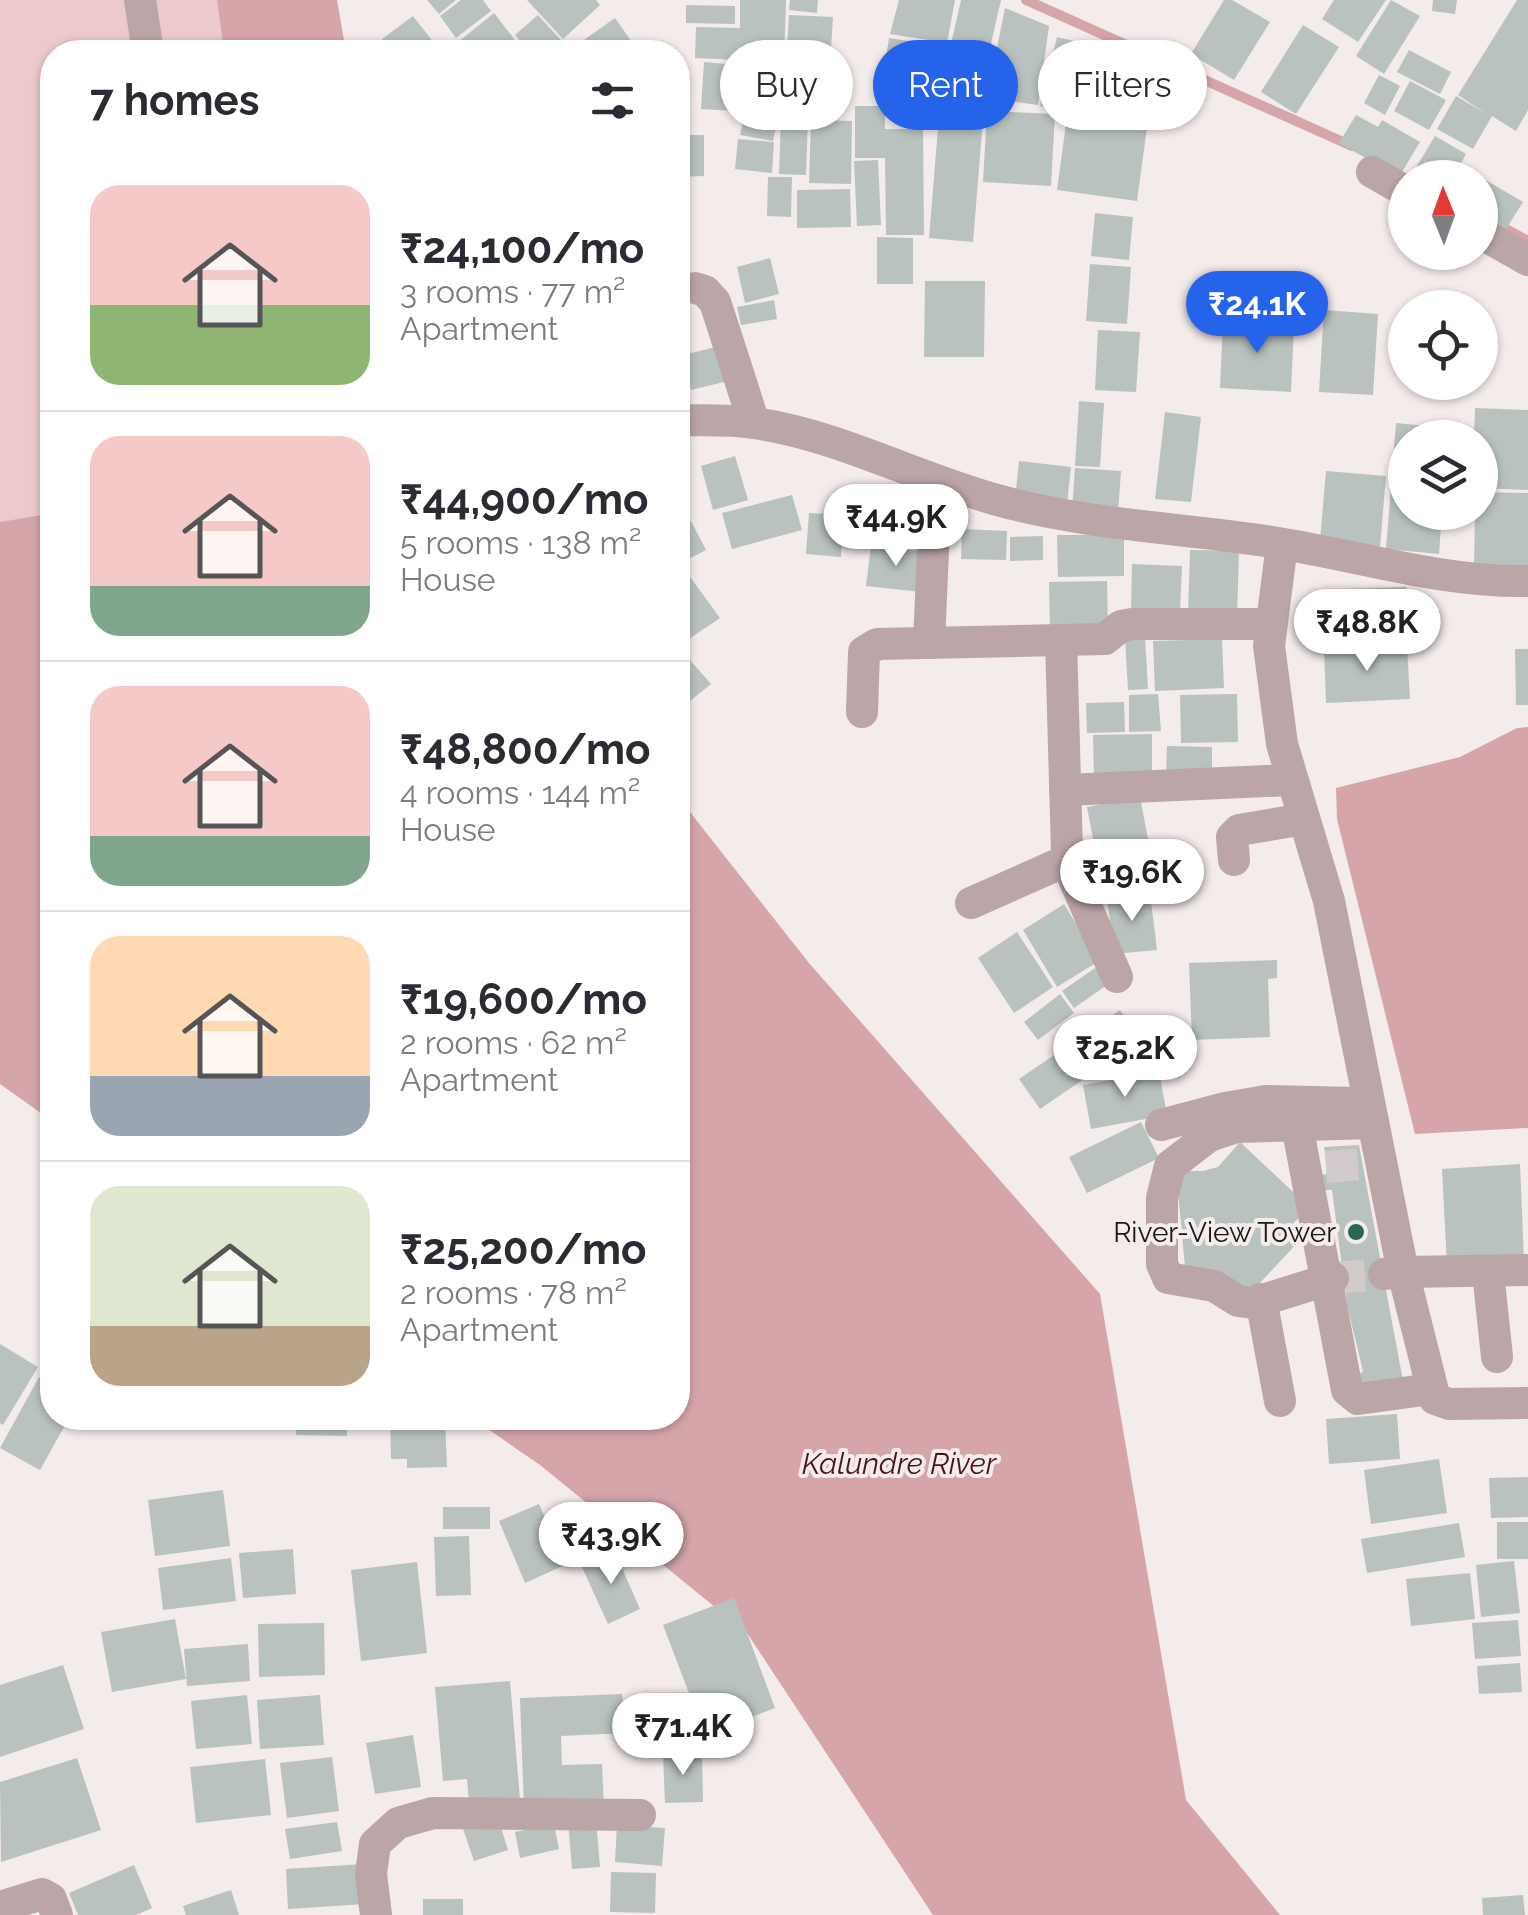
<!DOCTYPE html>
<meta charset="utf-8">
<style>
:root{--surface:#fff;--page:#f2f2f3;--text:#2b2b33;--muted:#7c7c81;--line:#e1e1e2;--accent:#2563eb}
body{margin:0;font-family:Raleway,sans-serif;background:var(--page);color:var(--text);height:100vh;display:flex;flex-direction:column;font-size:38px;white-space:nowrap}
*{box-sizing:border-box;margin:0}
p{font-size:32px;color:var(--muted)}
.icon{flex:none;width:55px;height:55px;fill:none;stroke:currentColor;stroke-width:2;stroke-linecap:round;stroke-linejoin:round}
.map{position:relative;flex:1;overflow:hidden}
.sheet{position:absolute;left:40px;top:40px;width:650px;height:1390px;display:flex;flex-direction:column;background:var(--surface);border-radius:40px;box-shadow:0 2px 8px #0004}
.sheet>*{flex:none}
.banner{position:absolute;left:720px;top:40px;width:658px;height:90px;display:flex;gap:20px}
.needle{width:65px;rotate:359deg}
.controls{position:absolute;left:1388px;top:160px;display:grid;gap:20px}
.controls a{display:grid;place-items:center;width:110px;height:110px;border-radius:50%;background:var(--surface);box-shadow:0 2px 8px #0004;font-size:50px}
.price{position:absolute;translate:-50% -85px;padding:0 22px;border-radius:35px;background:#fff;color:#222;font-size:32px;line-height:65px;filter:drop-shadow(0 2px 5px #0008)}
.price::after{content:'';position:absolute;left:50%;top:60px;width:30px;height:22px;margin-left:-15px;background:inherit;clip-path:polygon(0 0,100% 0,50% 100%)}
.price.on{background:var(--accent);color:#fff}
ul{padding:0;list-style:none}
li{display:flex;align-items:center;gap:30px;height:250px;padding:0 50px}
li+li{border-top:2px solid var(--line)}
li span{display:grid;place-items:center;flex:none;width:280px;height:200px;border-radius:30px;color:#555}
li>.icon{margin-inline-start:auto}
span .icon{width:120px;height:120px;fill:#fffc;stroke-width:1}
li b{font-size:42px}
h2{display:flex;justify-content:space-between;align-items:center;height:120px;padding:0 50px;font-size:42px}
.chip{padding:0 35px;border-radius:45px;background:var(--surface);box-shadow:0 2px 8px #0004;font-size:35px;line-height:90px}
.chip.on{background:var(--accent);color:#fff}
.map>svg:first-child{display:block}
</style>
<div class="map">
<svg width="1528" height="1915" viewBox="0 0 1528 1915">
<rect width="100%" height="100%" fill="#f4ebeb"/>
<!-- green -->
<path fill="#ecc9cd" d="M 0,0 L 217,0 L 224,52 L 52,52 L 52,513 L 0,522 Z"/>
<!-- water -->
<g fill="#d5a5aa">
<path d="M 217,0 L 337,0 L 346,52 L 224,52 Z"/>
<path d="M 52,513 L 52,1121 L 0,1084 L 0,522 Z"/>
<path d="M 1528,727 L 1528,1128 L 1415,1134 L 1337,819 L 1336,788 L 1460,757 L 1517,728 Z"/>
<path d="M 678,797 L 809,963 L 1100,1294 L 1186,1800 L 1280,1915 L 933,1915 L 747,1633 L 540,1465 L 472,1418 L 678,1418 Z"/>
</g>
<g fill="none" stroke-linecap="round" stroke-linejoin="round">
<!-- stream -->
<g stroke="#d5a5aa" stroke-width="10">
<path d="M 1026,0 L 1352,146"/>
<path d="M 1480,215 L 1528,241"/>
</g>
</g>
<!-- building -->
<g fill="#b9c2bf">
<path d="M 427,0 L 456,0 L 439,14 Z"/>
<path d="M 461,0 L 483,0 L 491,11 L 456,38 L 440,16 Z"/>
<path d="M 527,0 L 596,0 L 600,5 L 563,39 Z"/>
<path d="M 740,0 L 786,0 L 784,62 L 695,58 L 696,27 L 740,28 Z"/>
<path d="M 790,0 L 818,0 L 817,13 L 789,10 Z"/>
<path d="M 899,0 L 955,0 L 947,43 L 890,34 Z"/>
<path d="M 961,0 L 1001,0 L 989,52 L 951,44 Z"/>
<path d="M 1224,0 L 1232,0 L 1270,22 L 1234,80 L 1191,54 Z"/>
<path d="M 1334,0 L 1386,0 L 1358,42 L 1322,19 Z"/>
<path d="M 1391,0 L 1420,16 L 1384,74 L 1356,56 Z"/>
<path d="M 1433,0 L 1457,0 L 1455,14 L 1432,11 Z"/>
<path d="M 1517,0 L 1528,0 L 1528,110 L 1516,131 L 1492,116 L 1473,149 L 1437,129 L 1456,96 L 1485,113 L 1458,95 Z"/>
<path d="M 686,5 L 735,6 L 735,24 L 686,23 Z"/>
<path d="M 1005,8 L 1049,26 L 1038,105 L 987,98 Z"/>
<path d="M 494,13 L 518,44 L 507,52 L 467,52 L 458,42 Z"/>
<path d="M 538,15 L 572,52 L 530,52 L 515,35 Z"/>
<path d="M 789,15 L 833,17 L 830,66 L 786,63 Z"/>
<path d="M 413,16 L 441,52 L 391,52 L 382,39 Z"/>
<path d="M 615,18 L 634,45 L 624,52 L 589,52 L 581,42 Z"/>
<path d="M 1303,25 L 1339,47 L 1296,114 L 1261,92 Z"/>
<path d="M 1057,37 L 1078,42 L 1060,111 L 1040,106 Z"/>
<path d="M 889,38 L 947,47 L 936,113 L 879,104 Z"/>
<path d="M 950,50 L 987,55 L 980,105 L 943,100 Z"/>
<path d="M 1409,50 L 1451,72 L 1440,94 L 1397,72 Z"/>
<path d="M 704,62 L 738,65 L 735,111 L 701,109 Z"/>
<path d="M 1074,65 L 1154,76 L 1137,201 L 1057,190 Z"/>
<path d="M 1379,75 L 1400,86 L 1385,115 L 1364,103 Z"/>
<path d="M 1410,81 L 1446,100 L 1429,130 L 1394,111 Z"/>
<path d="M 747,101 L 780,107 L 773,141 L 740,135 Z"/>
<path d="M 940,104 L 984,107 L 973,242 L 929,238 Z"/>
<path d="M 855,106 L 885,106 L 885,129 L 923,129 L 924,235 L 886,235 L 885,158 L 855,158 Z"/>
<path d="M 987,111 L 1055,114 L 1051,186 L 983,182 Z"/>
<path d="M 1356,115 L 1378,127 L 1382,120 L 1420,142 L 1399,177 L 1339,143 Z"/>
<path d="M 781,118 L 808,119 L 806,175 L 779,174 Z"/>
<path d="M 811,120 L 852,121 L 851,184 L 809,183 Z"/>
<path d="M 678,135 L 704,135 L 704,176 L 678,177 Z"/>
<path d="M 1435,136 L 1466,154 L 1453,178 L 1425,178 L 1414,171 Z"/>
<path d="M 738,139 L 774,142 L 772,173 L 735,169 Z"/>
<path d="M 878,160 L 881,225 L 857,226 L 854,161 Z"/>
<path d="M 768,177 L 792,177 L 791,217 L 767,216 Z"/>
<path d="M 1484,179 L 1523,202 L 1506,229 L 1480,214 L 1480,185 Z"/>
<path d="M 678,181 L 688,182 L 683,281 L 678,280 Z"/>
<path d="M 850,189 L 851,227 L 797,228 L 797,190 Z"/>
<path d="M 1095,213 L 1133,217 L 1129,260 L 1091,256 Z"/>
<path d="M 877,237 L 913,238 L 913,284 L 877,284 Z"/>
<path d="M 770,258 L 779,294 L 745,303 L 737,267 Z"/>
<path d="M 1090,264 L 1131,267 L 1127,324 L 1086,321 Z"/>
<path d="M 925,281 L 985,281 L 984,357 L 924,357 Z"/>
<path d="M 774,300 L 777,319 L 741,325 L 737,307 Z"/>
<path d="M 1324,310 L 1378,314 L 1373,395 L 1319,392 Z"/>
<path d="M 1223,321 L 1294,325 L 1291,392 L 1220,388 Z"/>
<path d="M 1098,330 L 1140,332 L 1136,392 L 1095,390 Z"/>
<path d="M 720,346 L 728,381 L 691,390 L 683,355 Z"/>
<path d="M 684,374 L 688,396 L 678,398 L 678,375 Z"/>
<path d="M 1079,401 L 1104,403 L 1100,467 L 1075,466 Z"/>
<path d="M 1475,408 L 1528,410 L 1528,490 L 1480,488 L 1480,438 L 1474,438 Z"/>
<path d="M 1165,412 L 1201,417 L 1191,502 L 1155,499 Z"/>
<path d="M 1396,423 L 1449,428 L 1448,438 L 1405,438 L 1405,512 L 1442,512 L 1439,554 L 1386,549 Z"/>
<path d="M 735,456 L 748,500 L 713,510 L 701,466 Z"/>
<path d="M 1019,461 L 1071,467 L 1067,504 L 1015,499 Z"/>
<path d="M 1075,468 L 1121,471 L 1118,513 L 1072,511 Z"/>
<path d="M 1326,471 L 1386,476 L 1380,547 L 1320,541 Z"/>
<path d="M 1480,492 L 1528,493 L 1528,569 L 1474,568 L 1475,512 L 1480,512 Z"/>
<path d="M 792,495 L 802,530 L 732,549 L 722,513 Z"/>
<path d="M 809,513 L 844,515 L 841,557 L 806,554 Z"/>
<path d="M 691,521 L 706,550 L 683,562 L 678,553 L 678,529 Z"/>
<path d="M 962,529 L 1007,531 L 1006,560 L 961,559 Z"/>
<path d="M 1057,535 L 1124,535 L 1124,576 L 1058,577 Z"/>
<path d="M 1043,536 L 1043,560 L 1010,561 L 1010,537 Z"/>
<path d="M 871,546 L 926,552 L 921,592 L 866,586 Z"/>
<path d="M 1190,550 L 1239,551 L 1237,616 L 1188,614 Z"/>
<path d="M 1132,564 L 1182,566 L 1180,612 L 1131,610 Z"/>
<path d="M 688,574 L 720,618 L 683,643 L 678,634 L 678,582 Z"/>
<path d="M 1107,581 L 1108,630 L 1050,630 L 1049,582 Z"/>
<path d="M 1406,587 L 1408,641 L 1319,645 L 1317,590 Z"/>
<path d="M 1145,637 L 1148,689 L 1128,690 L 1125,638 Z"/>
<path d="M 1222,639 L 1224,688 L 1155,691 L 1153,641 Z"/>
<path d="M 1407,645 L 1410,699 L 1326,703 L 1324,648 Z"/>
<path d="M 1515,649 L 1528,649 L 1528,705 L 1516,705 Z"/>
<path d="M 690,660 L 711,684 L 679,710 L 678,671 Z"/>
<path d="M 1158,694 L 1161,731 L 1129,732 L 1129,695 Z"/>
<path d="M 1237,694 L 1238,742 L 1181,743 L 1180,695 Z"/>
<path d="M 1124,702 L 1125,732 L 1087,733 L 1086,703 Z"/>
<path d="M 1152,734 L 1152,781 L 1094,782 L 1093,735 Z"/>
<path d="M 1167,746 L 1212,747 L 1212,777 L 1166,777 Z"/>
<path d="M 1140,797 L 1155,876 L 1102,886 L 1087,807 Z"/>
<path d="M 1150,893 L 1157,950 L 1114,954 L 1107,898 Z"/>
<path d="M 1064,904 L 1099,961 L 1057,987 L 1023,930 Z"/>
<path d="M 1017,932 L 1053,987 L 1014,1013 L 978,958 Z"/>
<path d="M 1277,960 L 1277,978 L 1268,979 L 1270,1037 L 1192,1040 L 1189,963 Z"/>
<path d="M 1095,968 L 1107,985 L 1074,1008 L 1062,991 Z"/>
<path d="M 1060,994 L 1074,1013 L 1038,1040 L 1024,1022 Z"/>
<path d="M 1120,1010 L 1141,1040 L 1040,1109 L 1019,1079 Z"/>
<path d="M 1159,1071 L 1167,1115 L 1091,1129 L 1083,1085 Z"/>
<path d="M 1141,1122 L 1159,1158 L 1087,1193 L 1069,1157 Z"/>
<path d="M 1240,1142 L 1309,1207 L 1289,1228 L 1301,1239 L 1245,1299 L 1186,1277 L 1176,1171 L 1203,1171 L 1218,1167 Z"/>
<path d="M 1359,1145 L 1403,1381 L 1358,1390 L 1356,1378 L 1363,1371 L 1347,1305 L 1332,1190 L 1319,1190 L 1318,1175 L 1329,1174 L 1324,1147 Z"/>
<path d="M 1520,1164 L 1524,1262 L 1447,1266 L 1442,1169 Z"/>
<path d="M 0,1344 L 38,1367 L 3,1425 L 0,1423 Z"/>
<path d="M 39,1377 L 52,1385 L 52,1418 L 69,1418 L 40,1470 L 0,1448 Z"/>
<path d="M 1397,1414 L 1400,1459 L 1329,1464 L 1326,1419 Z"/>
<path d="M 296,1418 L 347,1418 L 347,1436 L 296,1435 Z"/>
<path d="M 390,1418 L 445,1418 L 447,1467 L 407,1468 L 407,1459 L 391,1459 Z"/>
<path d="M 1439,1459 L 1447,1513 L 1371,1524 L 1364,1470 Z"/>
<path d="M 1528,1477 L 1528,1517 L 1491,1518 L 1489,1478 Z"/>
<path d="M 223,1490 L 230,1546 L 155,1556 L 148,1500 Z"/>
<path d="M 539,1504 L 565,1565 L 525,1583 L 499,1521 Z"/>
<rect x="443" y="1507" width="47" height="22"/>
<rect x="1497" y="1522" width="31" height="37"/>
<path d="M 1459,1523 L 1465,1557 L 1367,1573 L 1361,1539 Z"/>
<path d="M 469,1536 L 471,1595 L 436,1596 L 434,1537 Z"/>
<path d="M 293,1549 L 296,1594 L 243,1598 L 239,1553 Z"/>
<path d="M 614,1550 L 640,1609 L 608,1624 L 581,1565 Z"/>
<path d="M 231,1558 L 236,1601 L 163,1610 L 158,1568 Z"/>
<path d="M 1514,1561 L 1520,1613 L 1481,1617 L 1476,1565 Z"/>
<path d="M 417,1562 L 427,1653 L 361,1661 L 351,1570 Z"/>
<path d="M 1470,1573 L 1475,1619 L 1411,1626 L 1406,1579 Z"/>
<path d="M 734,1598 L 775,1708 L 705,1735 L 663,1625 Z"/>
<path d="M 175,1619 L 186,1679 L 112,1692 L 101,1632 Z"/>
<path d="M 1518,1620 L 1521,1656 L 1475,1659 L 1472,1623 Z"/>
<path d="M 324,1623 L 325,1675 L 259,1677 L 258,1624 Z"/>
<path d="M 248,1644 L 250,1681 L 187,1686 L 184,1649 Z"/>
<path d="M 1520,1663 L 1522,1692 L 1479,1694 L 1477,1666 Z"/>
<path d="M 63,1665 L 84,1729 L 0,1757 L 0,1685 Z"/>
<path d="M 510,1681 L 520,1799 L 469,1803 L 467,1779 L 443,1781 L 435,1687 Z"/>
<path d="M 622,1694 L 624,1733 L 561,1736 L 562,1765 L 602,1764 L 604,1807 L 524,1810 L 520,1698 Z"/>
<path d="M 247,1695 L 252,1744 L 196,1749 L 191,1701 Z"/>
<path d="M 320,1695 L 324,1745 L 260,1749 L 257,1700 Z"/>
<path d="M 413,1735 L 421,1787 L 375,1794 L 366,1743 Z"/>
<path d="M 702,1754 L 703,1802 L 665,1803 L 663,1755 Z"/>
<path d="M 332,1757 L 339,1811 L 287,1818 L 280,1763 Z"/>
<path d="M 77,1758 L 101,1830 L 1,1862 L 0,1782 Z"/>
<path d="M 265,1759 L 271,1815 L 196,1823 L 190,1767 Z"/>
<path d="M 498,1818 L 508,1850 L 474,1861 L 463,1829 Z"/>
<path d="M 596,1819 L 600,1867 L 572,1869 L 568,1821 Z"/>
<path d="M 337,1822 L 342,1851 L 290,1859 L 285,1829 Z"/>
<path d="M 554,1824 L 559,1849 L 520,1858 L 515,1832 Z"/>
<path d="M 617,1825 L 665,1828 L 662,1866 L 615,1862 Z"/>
<path d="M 363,1864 L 366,1904 L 288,1909 L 286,1869 Z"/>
<path d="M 134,1865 L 152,1908 L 136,1915 L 78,1915 L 69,1893 Z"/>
<path d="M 611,1872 L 656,1873 L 655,1913 L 610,1912 Z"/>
<path d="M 231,1890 L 239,1915 L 186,1915 L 183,1906 Z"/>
<path d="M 1523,1895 L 1525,1915 L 1483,1915 L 1482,1898 Z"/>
<rect x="423" y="1899" width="40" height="16"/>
</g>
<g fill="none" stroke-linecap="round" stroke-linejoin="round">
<!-- street-tunnel -->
<g stroke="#d3cbcb" stroke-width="32" stroke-dasharray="32 16" stroke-linecap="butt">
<path d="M 1326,1167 L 1363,1164"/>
<path d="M 1333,1278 L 1384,1274"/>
</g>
<!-- street -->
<g stroke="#bba5a7" stroke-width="32">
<path d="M 140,0 L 148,52"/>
<path d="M 1372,172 L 1405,191"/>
<path d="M 1480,233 L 1528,260"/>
<path d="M 695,288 L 705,291 L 715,302 L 754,423"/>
<path d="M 678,420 C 702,421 729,419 754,423 C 839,435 918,479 1001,501 C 1089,525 1182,528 1272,542 C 1357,555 1442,583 1528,581"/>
<path d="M 1282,544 L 1269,646 L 1282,744 L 1329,901 L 1403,1272 L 1528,1270"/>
<path d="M 1061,640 L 1067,852 L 1071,872 L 1117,977"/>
<path d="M 929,643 L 936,483"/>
<path d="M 862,712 L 864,652 L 877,644 L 1105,639 L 1121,626 L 1132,624 L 1269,624"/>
<path d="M 1065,790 L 1291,780"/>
<path d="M 1234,860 L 1232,837 L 1239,830 L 1304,819"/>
<path d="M 971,903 L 1068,860"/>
<path d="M 1161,1125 L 1225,1108 L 1266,1101 L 1355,1103"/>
<path d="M 1297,1125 L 1347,1390 L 1358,1399 L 1431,1389"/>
<path d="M 1488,1272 L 1497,1357"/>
<path d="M 1384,1274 L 1403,1272 L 1435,1399 L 1449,1404 L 1528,1403"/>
<path d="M 1333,1278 L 1253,1303 L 1238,1301 L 1214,1286 L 1168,1278 L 1162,1264 L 1162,1198 L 1170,1166 L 1209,1136 L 1236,1127 L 1373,1123"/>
<path d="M 1261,1299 L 1280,1401"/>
<path d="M 0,1907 L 42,1894 L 51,1899 L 57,1915"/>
<path d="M 376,1915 L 371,1874 L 375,1844 L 398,1823 L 433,1813 L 640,1815"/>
</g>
</g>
<!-- markers -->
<circle fill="#276857" stroke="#f4ebeb" stroke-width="4" cx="1356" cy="1232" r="10"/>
<g text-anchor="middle" stroke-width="8" stroke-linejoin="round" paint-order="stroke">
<!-- poi labels -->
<g font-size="28" fill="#1a1717" stroke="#f4ebeb" text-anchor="end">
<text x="1336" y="1242">River-View Tower</text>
</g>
<!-- water labels -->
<g font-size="30" font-style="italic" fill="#4d1220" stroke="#f4ebeb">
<text x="899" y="1474">Kalundre River</text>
</g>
</g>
</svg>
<div class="controls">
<a><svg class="needle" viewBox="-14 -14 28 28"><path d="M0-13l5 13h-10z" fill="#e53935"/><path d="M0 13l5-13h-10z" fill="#7c7c81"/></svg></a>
<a><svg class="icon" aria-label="locate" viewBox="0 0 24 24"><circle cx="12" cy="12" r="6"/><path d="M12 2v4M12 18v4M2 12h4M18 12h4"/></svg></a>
<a><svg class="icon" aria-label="layers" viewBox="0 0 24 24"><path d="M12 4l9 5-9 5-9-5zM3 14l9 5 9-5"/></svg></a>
</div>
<b class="price on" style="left:1257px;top:356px">₹24.1K</b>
<b class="price" style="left:896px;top:569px">₹44.9K</b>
<b class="price" style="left:1367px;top:674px">₹48.8K</b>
<b class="price" style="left:1132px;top:924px">₹19.6K</b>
<b class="price" style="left:1125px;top:1100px">₹25.2K</b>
<b class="price" style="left:611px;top:1587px">₹43.9K</b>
<b class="price" style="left:683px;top:1778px">₹71.4K</b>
<div class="banner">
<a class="chip">Buy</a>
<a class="chip on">Rent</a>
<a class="chip">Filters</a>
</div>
<section class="sheet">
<h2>7 homes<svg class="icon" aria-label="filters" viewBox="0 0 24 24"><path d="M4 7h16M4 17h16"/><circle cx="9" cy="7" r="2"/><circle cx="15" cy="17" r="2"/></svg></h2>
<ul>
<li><span style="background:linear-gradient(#f6c9c9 60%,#8fb573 0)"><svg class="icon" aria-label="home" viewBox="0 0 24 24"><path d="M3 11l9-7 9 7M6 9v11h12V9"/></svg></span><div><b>₹24,100/mo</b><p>3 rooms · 77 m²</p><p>Apartment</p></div></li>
<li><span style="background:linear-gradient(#f6c9c9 75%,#7fa58c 0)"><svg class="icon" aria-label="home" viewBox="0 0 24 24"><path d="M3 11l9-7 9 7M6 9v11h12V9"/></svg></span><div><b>₹44,900/mo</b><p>5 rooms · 138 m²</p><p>House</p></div></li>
<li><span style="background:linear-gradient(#f6c9c9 75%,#7fa58c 0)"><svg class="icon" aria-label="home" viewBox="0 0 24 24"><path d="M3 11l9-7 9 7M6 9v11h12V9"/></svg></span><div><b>₹48,800/mo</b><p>4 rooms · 144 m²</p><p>House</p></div></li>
<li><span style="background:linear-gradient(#ffd9b3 70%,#9aa5b1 0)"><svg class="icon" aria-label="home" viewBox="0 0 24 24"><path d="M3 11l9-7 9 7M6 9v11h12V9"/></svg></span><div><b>₹19,600/mo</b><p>2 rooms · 62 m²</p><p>Apartment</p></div></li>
<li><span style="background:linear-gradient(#dfe7d0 70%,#b9a48a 0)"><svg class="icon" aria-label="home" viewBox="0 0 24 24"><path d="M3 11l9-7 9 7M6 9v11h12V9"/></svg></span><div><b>₹25,200/mo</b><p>2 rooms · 78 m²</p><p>Apartment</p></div></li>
</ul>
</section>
</div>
